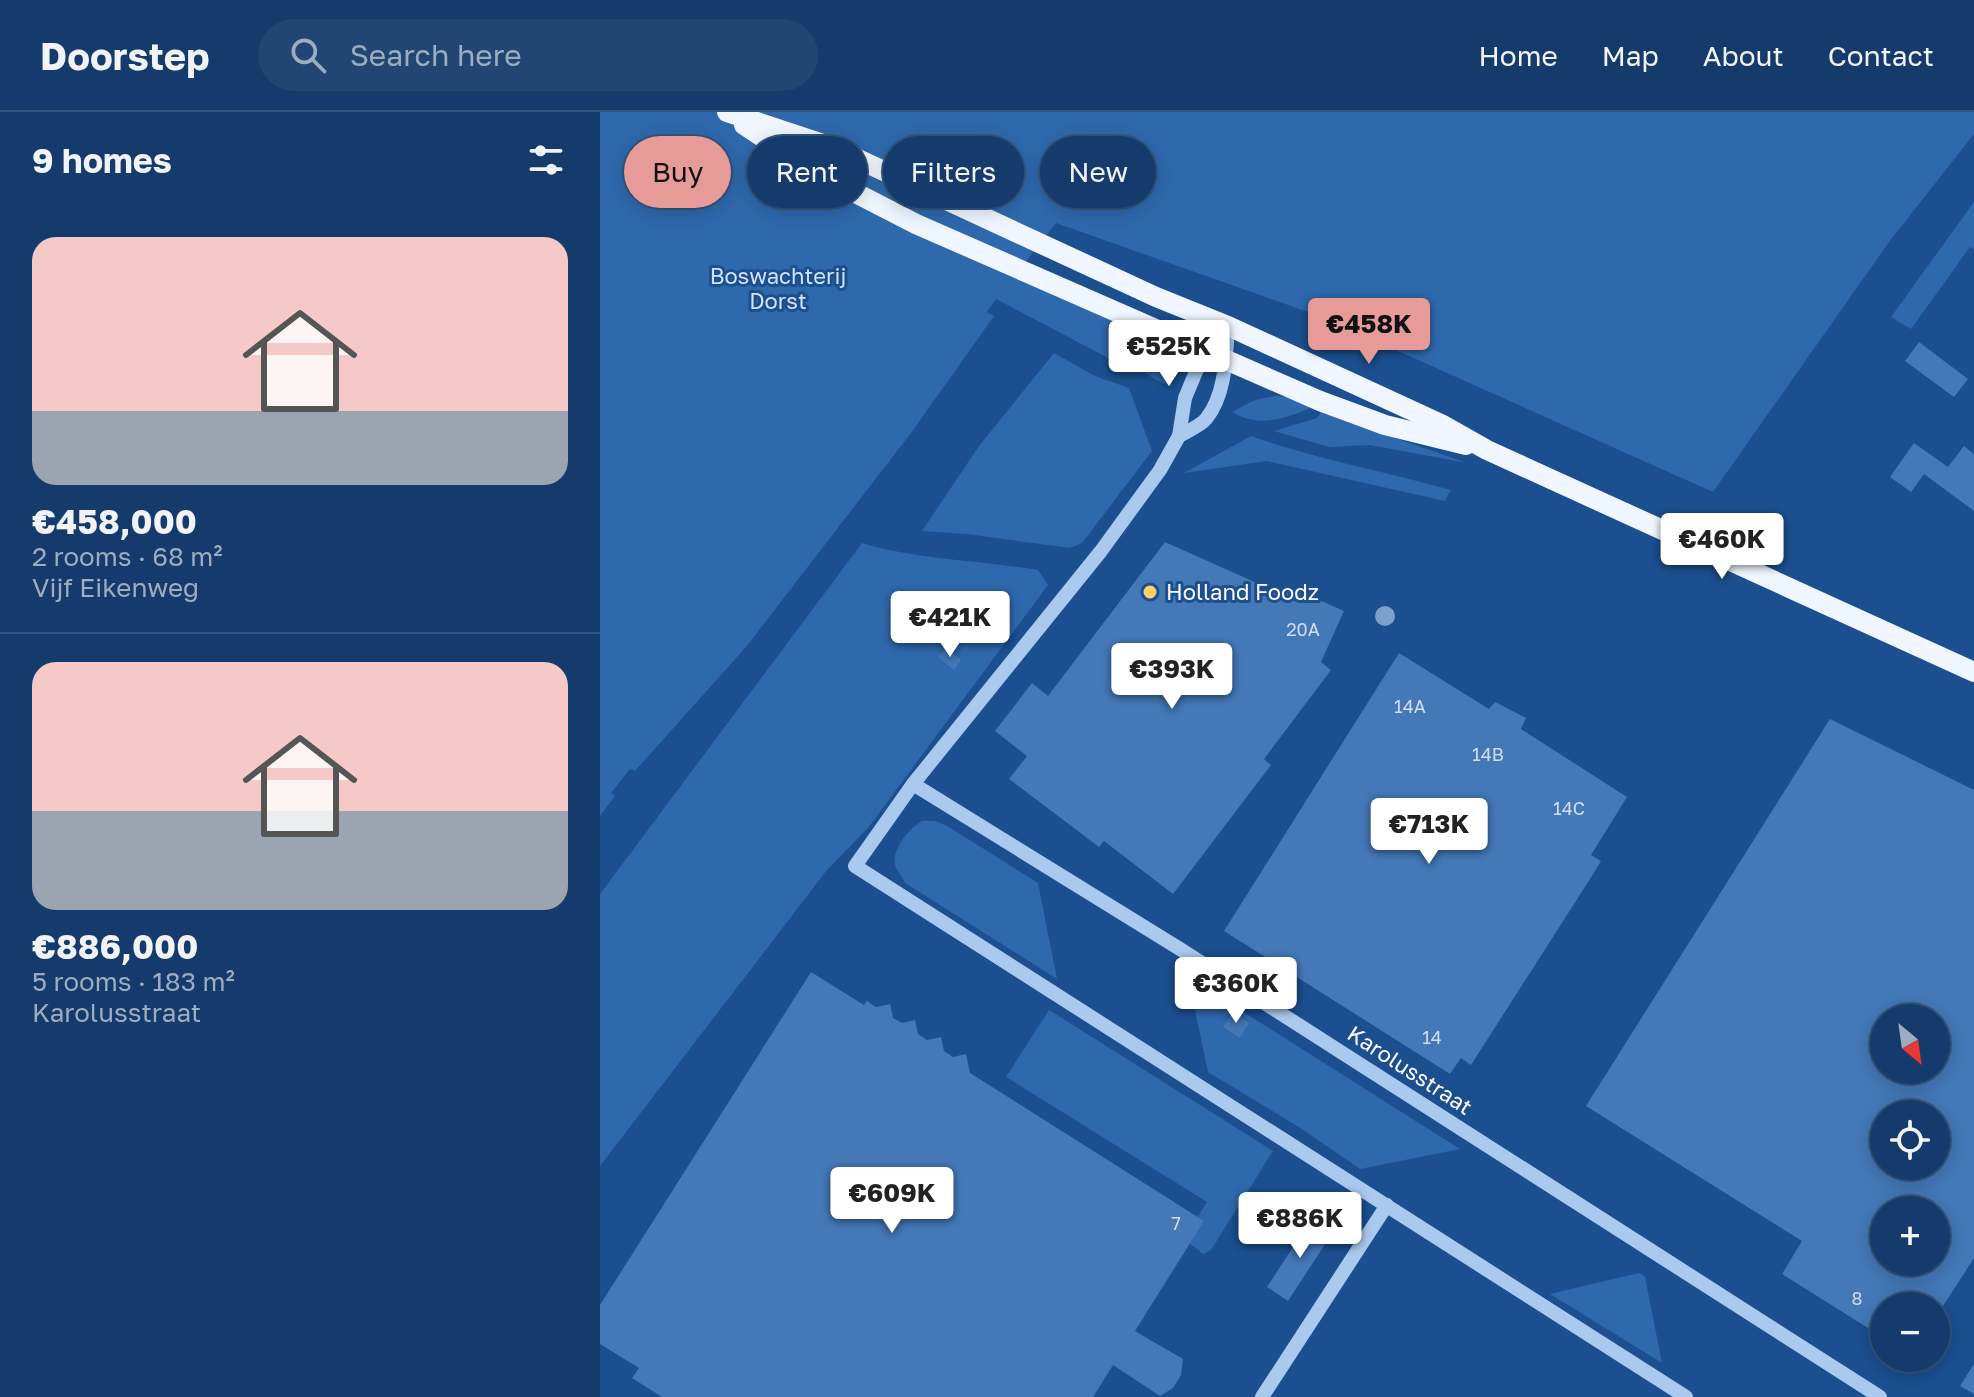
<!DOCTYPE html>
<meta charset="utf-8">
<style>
:root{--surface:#143b6b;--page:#214673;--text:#f1f3f6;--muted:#9dadc1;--line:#33557e;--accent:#e69b98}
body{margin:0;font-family:"Golos Text",sans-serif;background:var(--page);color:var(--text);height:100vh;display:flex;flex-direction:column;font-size:30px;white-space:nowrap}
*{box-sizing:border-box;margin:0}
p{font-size:26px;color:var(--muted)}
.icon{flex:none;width:44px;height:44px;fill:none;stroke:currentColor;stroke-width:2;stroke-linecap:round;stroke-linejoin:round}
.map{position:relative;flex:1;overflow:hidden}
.drawer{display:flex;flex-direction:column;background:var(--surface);width:600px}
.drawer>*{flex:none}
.hud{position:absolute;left:24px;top:24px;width:760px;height:72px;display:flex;gap:16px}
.needle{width:52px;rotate:151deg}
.tools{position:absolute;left:1270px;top:892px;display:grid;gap:16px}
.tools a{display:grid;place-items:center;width:80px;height:80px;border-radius:50%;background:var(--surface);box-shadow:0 4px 20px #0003,0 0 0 2px var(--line);font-size:40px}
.price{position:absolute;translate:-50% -68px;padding:0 18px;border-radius:8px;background:#fff;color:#222;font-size:26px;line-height:52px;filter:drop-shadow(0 2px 4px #0008)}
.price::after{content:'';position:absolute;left:50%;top:48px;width:24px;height:18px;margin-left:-12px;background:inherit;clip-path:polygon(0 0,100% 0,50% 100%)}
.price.current{background:var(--accent);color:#111}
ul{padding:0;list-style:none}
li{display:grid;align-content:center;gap:16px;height:424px;padding:0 32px}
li+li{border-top:2px solid var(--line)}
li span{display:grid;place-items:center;height:248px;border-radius:24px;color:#555}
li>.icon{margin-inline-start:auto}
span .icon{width:144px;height:144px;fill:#fffc;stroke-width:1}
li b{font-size:34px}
h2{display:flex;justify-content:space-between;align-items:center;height:96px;padding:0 32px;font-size:34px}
.tag{padding:0 28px;border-radius:36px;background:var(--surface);box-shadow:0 4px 20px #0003,0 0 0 2px var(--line);font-size:28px;line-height:72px}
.tag.current{background:var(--accent);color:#111}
header{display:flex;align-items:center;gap:48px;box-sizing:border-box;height:112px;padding:0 40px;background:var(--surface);border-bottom:2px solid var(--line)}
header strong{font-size:38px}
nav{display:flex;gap:44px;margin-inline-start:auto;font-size:28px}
.search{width:560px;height:72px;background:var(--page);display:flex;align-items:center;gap:20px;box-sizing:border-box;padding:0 28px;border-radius:44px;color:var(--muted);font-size:30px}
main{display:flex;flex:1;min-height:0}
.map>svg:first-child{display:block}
</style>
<header>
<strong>Doorstep</strong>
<div class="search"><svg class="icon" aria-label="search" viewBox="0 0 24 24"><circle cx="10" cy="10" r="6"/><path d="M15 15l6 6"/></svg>Search here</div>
<nav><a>Home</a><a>Map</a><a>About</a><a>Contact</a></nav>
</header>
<main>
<section class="drawer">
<h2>9 homes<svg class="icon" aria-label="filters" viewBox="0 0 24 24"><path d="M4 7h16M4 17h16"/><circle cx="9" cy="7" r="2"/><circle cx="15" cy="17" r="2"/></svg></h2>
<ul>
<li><span style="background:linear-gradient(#f6c9c9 70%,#9aa5b1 0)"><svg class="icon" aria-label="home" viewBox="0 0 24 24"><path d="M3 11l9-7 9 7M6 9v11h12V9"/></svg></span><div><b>€458,000</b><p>2 rooms · 68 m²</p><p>Vijf Eikenweg</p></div></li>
<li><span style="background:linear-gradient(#f6c9c9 60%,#9aa5b1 0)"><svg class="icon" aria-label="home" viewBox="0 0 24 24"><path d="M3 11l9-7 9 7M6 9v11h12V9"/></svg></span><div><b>€886,000</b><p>5 rooms · 183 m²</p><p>Karolusstraat</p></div></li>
</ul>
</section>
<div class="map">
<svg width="1374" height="1285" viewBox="0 0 1374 1285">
<rect width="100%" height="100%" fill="#1b4f8f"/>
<!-- green -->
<g fill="#2e69ad">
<path d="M 0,0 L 1374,0 L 1374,22 L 1289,130 L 1113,380 L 722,205 L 456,111 L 414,165 L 537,216 L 527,242 L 529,257 L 396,187 L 387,200 L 394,204 L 311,321 L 146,535 L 35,659 L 30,657 L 11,681 L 15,684 L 0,704 Z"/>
<path d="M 1374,90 L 1374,137 L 1370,135 L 1311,217 L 1291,205 Z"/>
<path d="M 546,222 C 559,239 570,254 572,275 C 543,263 529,254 546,222 Z"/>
<path d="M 454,241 L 495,264 L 529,276 L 552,339 L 482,431 L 470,436 L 367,422 L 322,419 L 379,334 Z"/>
<path d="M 675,284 L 691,285 L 711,296 C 683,307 660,316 632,300 L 655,288 Z"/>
<path d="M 724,296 L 735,305 L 867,351 L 770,333 L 729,335 L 674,319 L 717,306 Z"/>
<path d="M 651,324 C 716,347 784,359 851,378 L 845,389 L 667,349 L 584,361 Z"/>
<path d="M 262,431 C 318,448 379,448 438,458 L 448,473 L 268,716 L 227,758 L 0,1054 L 0,782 Z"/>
<path d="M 322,709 L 336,709 L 349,715 L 438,771 L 457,867 L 305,771 C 303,766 296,758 295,753 C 292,736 309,717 322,709 Z"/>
<path d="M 588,865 L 860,1037 L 760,1057 L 702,1017 L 608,960 Z"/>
<path d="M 449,898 L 673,1039 L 611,1138 L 603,1142 L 584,1127 L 607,1090 L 406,965 Z"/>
<path d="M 1039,1161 L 1045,1165 L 1062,1251 L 950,1182 Z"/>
</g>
<!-- building -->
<g fill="#4478b7" fill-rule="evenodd">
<path d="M 1319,230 L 1368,267 L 1354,285 L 1305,249 Z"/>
<path d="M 1314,331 L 1348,355 L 1364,334 L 1374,342 L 1374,399 L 1324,362 L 1311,380 L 1290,365 Z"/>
<path d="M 565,430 L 684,483 L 688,474 L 744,499 L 721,550 L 731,558 L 664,647 L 671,653 L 573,782 L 504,729 L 499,735 L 409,667 L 427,644 L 395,619 L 432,571 L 448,584 Z"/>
<path d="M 346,536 L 361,548 L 354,558 L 338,545 Z"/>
<path d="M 799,541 L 889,597 L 895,590 L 926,606 L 921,617 L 1027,685 L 991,743 L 1001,749 L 990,767 L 871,953 L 861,946 L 850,962 L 624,819 Z"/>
<path d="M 1230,607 L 1374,678 L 1374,1146 L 1336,1205 L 1336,1194 L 1284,1194 L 1284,1226 L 1182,1162 L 1202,1129 L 986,994 ZM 1284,906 L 1336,906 L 1336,958 L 1284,958 ZM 1284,1002 L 1336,1002 L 1336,1054 L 1284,1054 ZM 1284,1098 L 1336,1098 L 1336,1150 L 1284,1150 Z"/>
<path d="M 211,860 L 264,893 L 267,889 L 276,895 L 290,892 L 293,906 L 302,911 L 315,908 L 318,922 L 327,928 L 341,925 L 344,939 L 353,945 L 366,942 L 370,961 L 604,1109 L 535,1219 L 583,1247 L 581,1263 L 573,1276 L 560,1284 L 513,1253 L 493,1285 L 62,1285 L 32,1266 L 39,1256 L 0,1232 L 0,1193 Z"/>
<path d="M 633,900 L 649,911 L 640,926 L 623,915 Z"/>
<path d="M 712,1106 L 733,1120 L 688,1189 L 667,1175 Z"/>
<path d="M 1374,1252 L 1374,1282 L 1360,1274 Z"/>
</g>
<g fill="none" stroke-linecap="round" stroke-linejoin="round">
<!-- minor -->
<g stroke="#a9c9ee" stroke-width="14">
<path d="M 605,238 L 585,286 L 579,324 L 560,358 L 501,439 L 313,672 L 580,837 L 1280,1285"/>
<path d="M 579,324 C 588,319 600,314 606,307 C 626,283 626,243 628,214"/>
<path d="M 313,672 L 255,754 L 1086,1285"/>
<path d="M 662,1285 L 787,1093"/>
</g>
<!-- major -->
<g stroke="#f0f6ff" stroke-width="20">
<path d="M 127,0 L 232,35 L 556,185 L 628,214 L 841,312 L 887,338 L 1374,560"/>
<path d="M 144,13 L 215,60 L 316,112 L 720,289 L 785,313 L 866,333"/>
</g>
</g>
<!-- trees -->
<circle fill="#7ea0ca" cx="785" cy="504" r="10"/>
<!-- markers -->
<circle fill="#ffd166" stroke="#1b4f8f" stroke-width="3" cx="550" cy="480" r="8"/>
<g text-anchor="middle" stroke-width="6" stroke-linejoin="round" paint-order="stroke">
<!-- number labels -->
<g font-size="18" fill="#d0dded">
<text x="703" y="524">20A</text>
<text x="810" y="601">14A</text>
<text x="888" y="649">14B</text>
<text x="969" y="703">14C</text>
<text x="832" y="932">14</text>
<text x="576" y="1118">7</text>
<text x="1257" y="1193">8</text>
</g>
<!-- park labels -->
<g font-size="22" fill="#cfe3fa" stroke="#1b4f8f">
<text x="178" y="172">Boswachterij<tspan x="178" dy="25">Dorst</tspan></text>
</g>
<!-- poi labels -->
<g font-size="22" fill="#fff" stroke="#1b4f8f" text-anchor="start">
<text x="566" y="488">Holland Foodz</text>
</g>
<!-- street labels -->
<g font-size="22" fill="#fff" stroke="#1b4f8f">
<text transform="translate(810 958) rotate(33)" y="8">Karolusstraat</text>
</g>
</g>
</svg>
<div class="tools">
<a><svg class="needle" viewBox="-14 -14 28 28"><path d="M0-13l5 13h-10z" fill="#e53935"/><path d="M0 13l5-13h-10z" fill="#9dadc1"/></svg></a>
<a><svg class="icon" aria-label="locate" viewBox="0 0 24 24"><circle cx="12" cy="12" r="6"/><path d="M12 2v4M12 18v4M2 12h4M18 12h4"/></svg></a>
<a>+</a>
<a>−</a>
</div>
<b class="price current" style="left:769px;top:254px">€458K</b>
<b class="price" style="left:569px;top:276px">€525K</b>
<b class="price" style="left:1122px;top:469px">€460K</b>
<b class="price" style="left:350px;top:547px">€421K</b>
<b class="price" style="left:572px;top:599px">€393K</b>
<b class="price" style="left:829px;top:754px">€713K</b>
<b class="price" style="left:636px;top:913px">€360K</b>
<b class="price" style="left:292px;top:1123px">€609K</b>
<b class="price" style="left:700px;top:1148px">€886K</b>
<div class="hud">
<a class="tag current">Buy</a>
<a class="tag">Rent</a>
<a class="tag">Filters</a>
<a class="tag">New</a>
</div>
</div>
</main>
